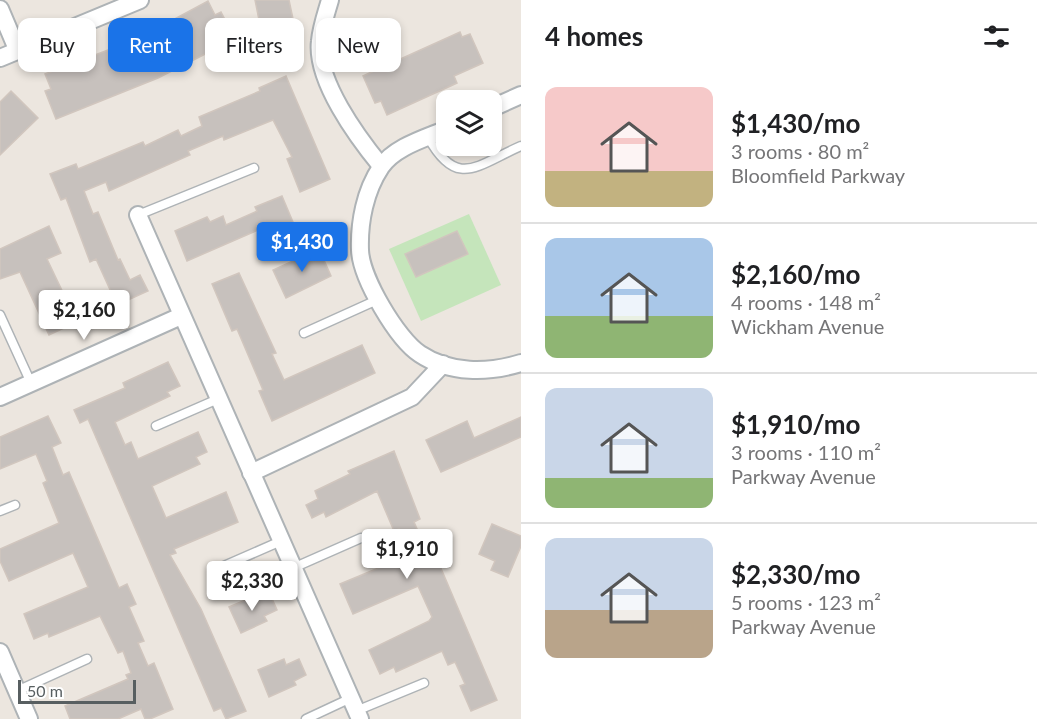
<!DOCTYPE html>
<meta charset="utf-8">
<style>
:root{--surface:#fff;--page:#f6f6f6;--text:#202124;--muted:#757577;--line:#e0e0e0;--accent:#1a73e8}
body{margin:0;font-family:Lato,sans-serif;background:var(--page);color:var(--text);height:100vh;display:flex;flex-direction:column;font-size:22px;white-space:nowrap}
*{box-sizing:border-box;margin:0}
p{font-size:20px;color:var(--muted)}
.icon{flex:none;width:33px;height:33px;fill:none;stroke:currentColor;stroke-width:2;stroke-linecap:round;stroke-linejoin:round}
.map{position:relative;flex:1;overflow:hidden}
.panel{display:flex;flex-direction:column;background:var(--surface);width:516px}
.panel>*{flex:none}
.guide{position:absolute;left:18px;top:18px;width:412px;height:54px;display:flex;gap:12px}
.fabs{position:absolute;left:436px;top:90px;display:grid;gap:12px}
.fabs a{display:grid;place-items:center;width:66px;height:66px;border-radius:12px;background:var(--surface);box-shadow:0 3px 9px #0003;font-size:30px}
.scale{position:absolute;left:18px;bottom:15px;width:118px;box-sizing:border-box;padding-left:6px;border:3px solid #585f61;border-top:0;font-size:16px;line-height:21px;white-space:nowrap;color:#585f61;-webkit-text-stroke:4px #fff;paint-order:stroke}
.price{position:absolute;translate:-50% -51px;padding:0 14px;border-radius:6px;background:#fff;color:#222;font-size:20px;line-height:39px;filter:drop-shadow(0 2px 3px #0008)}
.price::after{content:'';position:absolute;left:50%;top:36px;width:18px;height:14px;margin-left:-9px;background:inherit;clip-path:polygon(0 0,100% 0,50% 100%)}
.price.on{background:var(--accent);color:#fff}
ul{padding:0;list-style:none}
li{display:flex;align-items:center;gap:18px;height:150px;padding:0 24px}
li+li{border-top:2px solid var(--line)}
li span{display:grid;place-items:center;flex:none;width:168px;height:120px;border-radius:12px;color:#555}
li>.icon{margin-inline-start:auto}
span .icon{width:72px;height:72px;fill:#fffc;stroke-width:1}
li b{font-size:26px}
h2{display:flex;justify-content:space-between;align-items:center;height:72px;padding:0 24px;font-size:26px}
.chip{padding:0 21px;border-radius:12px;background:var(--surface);box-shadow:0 3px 9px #0003;font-size:21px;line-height:54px}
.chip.on{background:var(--accent);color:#fff}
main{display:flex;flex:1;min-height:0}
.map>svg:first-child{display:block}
</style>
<main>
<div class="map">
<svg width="521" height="719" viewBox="0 0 521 719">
<rect width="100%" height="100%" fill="#ece6df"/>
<!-- green -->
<path fill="#c5e5bb" d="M 469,214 L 501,285 L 421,321 L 389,249 Z"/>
<!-- building -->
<g fill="#c7c1bd" stroke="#d1c6be" stroke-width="1.5">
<path d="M 255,0 L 289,0 L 293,19 L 260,25 Z"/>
<path d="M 208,1 L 215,15 L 221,12 L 235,39 L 158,78 L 56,119 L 45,91 L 51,89 L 45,74 L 116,47 L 122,61 L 148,51 L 141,37 Z"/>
<path d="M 460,32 L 462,37 L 470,34 L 483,63 L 454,76 L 457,83 L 387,115 L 381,101 L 375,103 L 363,76 Z"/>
<path d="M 286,76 L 330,179 L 300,192 L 287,159 L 292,157 L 273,120 L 224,140 L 223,136 L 188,151 L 190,155 L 109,191 L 106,182 L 84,191 L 93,214 L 98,212 L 118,260 L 120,259 L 130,280 L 140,275 L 148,291 L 117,305 L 96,259 L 90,262 L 66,198 L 61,200 L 50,174 L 76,164 L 78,169 L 143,142 L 145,146 L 178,130 L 181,136 L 202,126 L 199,117 L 260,91 L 259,88 Z"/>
<path d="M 11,91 L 38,118 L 0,155 L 0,102 Z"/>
<path d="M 282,196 L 293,222 L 267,232 L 265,227 L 187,261 L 175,231 L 207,217 L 210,222 L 223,216 L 226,225 L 257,211 L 255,207 Z"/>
<path d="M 49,226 L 61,253 L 47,259 L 77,322 L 49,335 L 20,272 L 0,279 L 0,249 Z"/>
<path d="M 457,231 L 468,254 L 416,277 L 405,254 Z"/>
<path d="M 319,249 L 331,276 L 286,298 L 273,270 Z"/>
<path d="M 239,273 L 276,353 L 272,354 L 284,380 L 362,345 L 375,373 L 272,421 L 259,391 L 263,390 L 237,329 L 232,331 L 212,284 Z"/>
<path d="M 168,362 L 180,386 L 167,392 L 170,396 L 115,422 L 125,445 L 131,442 L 138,459 L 198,432 L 207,452 L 196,457 L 200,464 L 152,486 L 166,518 L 226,492 L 238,522 L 174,549 L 176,553 L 170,555 L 201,609 L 246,711 L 226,719 L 221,708 L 214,711 L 88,419 L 80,423 L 74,410 L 125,388 L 123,383 Z"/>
<path d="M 48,416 L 61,443 L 52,447 L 63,475 L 69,472 L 119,588 L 127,584 L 136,604 L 129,607 L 144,641 L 138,643 L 148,666 L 154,663 L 173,709 L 150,719 L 145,719 L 141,709 L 118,719 L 70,719 L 65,706 L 128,679 L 126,675 L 131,673 L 123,651 L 118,653 L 100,616 L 49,637 L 48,633 L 34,639 L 24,614 L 88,587 L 73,553 L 9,581 L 0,561 L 0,549 L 59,523 L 43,483 L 47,481 L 36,454 L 0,469 L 0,437 Z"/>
<path d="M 521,417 L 521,437 L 441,472 L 426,440 L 467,421 L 474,438 Z"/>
<path d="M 394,451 L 420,519 L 414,522 L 428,554 L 434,552 L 497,700 L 471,711 L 460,686 L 465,684 L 455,662 L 448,665 L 442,651 L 396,672 L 394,667 L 380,674 L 369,650 L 429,621 L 432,617 L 418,586 L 353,614 L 340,584 L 405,557 L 403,553 L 408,551 L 399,529 L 394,531 L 377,491 L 326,517 L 324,512 L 312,518 L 306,505 L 318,499 L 315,491 L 350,474 L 348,471 Z"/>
<path d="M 492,524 L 521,536 L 521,546 L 508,577 L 491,570 L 495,561 L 479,554 Z"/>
<path d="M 270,594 L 277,610 L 264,616 L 267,621 L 241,633 L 229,607 L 255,596 L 257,600 Z"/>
<path d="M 284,659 L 286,665 L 299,659 L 306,675 L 294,681 L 296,685 L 269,697 L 258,670 Z"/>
</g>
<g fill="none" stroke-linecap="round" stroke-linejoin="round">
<!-- lane casing -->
<g stroke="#aeb3b6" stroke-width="11">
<g id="lane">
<path d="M 428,137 C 457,190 477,165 521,146"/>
<path d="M 138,215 L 254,168"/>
<path d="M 0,315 L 31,383"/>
<path d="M 304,333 L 377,300"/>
<path d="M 156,426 L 218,399"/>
<path d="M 0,511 L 15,505"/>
<path d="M 293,568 L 361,538"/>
<path d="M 217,569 L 281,541"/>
<path d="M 17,691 L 87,659"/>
<path d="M 356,711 L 424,683"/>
<path d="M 306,719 L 351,698"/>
</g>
</g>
<!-- street casing -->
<g stroke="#aeb3b6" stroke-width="20">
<g id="street">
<path d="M 330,0 C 326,14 321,28 320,41 C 315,80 358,138 381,166"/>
<path d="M 0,9 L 17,49"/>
<path d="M 0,58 L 140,0"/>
<path d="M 492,108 L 521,95"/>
<path d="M 447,129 C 426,138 394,147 381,167 C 365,191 359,222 360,250 C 361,278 397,339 420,354 C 450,374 488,373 521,363"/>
<path d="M 138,215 L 360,719"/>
<path d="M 0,397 L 181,316"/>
<path d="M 251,473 L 412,397 L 443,364"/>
<path d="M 0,652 L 29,719"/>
</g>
</g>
<!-- lane -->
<use href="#lane" stroke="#fff" stroke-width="8"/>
<!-- street -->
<use href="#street" stroke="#fff" stroke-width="16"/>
</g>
</svg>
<div class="fabs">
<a><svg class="icon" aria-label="layers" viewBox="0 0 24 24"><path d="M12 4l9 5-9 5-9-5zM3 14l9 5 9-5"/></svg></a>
</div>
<div class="scale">50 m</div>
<b class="price on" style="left:302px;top:273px">$1,430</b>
<b class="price" style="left:84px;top:341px">$2,160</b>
<b class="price" style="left:407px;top:580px">$1,910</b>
<b class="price" style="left:252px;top:612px">$2,330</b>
<div class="guide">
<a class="chip">Buy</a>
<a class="chip on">Rent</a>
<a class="chip">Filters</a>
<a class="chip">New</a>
</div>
</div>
<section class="panel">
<h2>4 homes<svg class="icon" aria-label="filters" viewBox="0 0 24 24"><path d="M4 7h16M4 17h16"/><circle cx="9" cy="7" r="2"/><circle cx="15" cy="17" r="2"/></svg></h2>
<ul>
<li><span style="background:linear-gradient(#f6c9c9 70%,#c2b280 0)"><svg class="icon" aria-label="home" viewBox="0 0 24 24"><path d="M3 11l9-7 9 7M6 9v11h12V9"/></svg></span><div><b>$1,430/mo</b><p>3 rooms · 80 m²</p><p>Bloomfield Parkway</p></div></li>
<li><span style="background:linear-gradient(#a9c7e8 65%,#8fb573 0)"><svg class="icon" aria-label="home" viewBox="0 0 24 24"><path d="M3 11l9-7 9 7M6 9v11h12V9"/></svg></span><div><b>$2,160/mo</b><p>4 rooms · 148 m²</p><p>Wickham Avenue</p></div></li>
<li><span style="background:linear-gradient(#c9d6e8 75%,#8fb573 0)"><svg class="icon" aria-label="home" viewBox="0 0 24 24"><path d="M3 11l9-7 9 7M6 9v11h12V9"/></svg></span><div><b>$1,910/mo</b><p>3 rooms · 110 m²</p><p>Parkway Avenue</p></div></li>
<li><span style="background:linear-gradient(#c9d6e8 60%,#b9a48a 0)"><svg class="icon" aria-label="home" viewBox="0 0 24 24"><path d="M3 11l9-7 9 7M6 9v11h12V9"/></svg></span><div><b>$2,330/mo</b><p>5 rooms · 123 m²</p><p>Parkway Avenue</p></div></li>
</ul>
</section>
</main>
